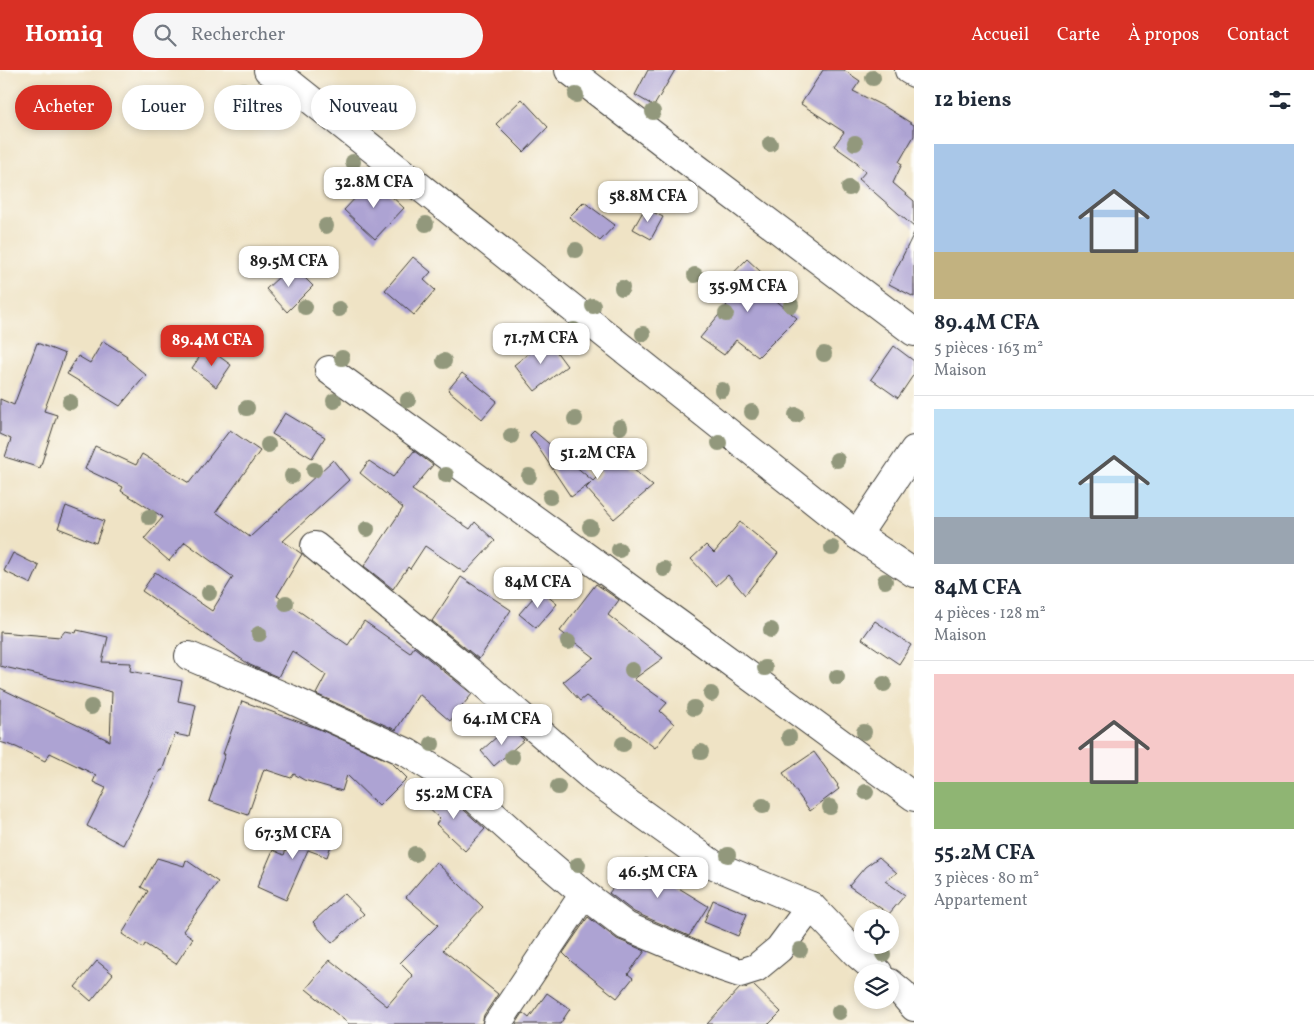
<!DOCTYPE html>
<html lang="fr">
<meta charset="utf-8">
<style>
:root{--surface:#fff;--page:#f6f6f7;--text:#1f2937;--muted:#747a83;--line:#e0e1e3;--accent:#d93025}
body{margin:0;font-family:Vollkorn,serif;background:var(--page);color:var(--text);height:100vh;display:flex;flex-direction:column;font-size:19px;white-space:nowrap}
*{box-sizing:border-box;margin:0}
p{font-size:16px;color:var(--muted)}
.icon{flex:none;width:28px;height:28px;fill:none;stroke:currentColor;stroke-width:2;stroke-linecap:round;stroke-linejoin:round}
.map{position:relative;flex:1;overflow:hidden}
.details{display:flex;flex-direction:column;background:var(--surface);width:400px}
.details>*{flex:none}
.top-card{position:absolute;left:15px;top:15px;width:475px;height:45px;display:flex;gap:10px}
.buttons{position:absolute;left:854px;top:839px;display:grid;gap:10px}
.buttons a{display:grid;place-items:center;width:45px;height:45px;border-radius:50%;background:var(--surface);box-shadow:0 2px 8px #0003;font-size:25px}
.price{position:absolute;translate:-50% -42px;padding:0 11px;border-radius:10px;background:#fff;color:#222;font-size:16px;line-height:32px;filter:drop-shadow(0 1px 2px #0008)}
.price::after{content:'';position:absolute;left:50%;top:30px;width:15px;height:11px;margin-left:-8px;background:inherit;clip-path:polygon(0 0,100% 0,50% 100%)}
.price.current{background:var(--accent);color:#fff}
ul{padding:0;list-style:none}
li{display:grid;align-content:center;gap:10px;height:265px;padding:0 20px}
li+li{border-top:1px solid var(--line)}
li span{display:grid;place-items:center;height:155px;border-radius:0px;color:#555}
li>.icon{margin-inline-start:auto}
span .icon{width:90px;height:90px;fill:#fffc;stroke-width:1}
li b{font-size:21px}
h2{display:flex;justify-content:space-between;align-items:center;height:60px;padding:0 20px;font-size:21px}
.chip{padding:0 18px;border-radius:22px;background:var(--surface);box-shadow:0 2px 8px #0003;font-size:18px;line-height:45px}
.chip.current{background:var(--accent);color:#fff}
header{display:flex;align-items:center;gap:30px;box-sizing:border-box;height:70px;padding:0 25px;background:var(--accent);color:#fff}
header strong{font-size:24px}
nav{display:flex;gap:28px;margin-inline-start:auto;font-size:18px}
.search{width:350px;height:45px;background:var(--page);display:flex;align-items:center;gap:12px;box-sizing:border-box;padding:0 18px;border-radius:28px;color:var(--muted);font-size:19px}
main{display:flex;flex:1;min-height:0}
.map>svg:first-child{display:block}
</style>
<header>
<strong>Homiq</strong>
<div class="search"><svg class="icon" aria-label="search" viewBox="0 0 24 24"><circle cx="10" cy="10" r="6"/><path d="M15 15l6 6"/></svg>Rechercher</div>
<nav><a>Accueil</a><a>Carte</a><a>À propos</a><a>Contact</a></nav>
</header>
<main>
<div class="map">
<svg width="914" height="954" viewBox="0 0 914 954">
<rect width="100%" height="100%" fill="#fdfcf7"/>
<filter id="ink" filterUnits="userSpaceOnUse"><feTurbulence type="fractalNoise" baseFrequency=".02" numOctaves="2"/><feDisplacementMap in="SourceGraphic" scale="10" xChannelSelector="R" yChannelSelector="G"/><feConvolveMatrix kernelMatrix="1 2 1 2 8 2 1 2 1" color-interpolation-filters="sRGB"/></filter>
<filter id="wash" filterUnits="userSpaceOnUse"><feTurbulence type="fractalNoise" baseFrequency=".0096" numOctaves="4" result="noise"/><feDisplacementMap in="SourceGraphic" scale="20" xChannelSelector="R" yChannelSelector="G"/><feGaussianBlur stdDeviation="1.12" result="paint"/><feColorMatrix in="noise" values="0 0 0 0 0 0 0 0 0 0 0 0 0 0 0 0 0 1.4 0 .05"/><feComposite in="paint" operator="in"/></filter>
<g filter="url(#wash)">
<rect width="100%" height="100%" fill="#efe3c5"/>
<g id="blocks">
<!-- building -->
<g fill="#ada3d3">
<path d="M 648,0 L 675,0 L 654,36 L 635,25 Z"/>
<path d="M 823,0 L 844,0 L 860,11 L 853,21 L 887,38 L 914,55 L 914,66 L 899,92 L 902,94 L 893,113 L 914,131 L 914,157 L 859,109 L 866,101 L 857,95 L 858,93 L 834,76 L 844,62 L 801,34 Z"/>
<path d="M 522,29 L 548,57 L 524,82 L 496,54 Z"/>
<path d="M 373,109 L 404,138 L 375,169 L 344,140 Z"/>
<path d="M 584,132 L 615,155 L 600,171 L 569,147 Z"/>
<path d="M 645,138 L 663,147 L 651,169 L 633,159 Z"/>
<path d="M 914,163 L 914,227 L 889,214 Z"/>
<path d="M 413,187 L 431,202 L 424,210 L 435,220 L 414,245 L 385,220 Z"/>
<path d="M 747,189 L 774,214 L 766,222 L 797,248 L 758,287 L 736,270 L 724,285 L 700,268 L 727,235 L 713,224 Z"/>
<path d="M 292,195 L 313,216 L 287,242 L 266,219 Z"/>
<path d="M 547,269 L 567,296 L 535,321 L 514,295 Z"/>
<path d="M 103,271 L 127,286 L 126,288 L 146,305 L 120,336 L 67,304 L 78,286 L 90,293 Z"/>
<path d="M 37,273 L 65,284 L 44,341 L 57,345 L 40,398 L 5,387 L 11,369 L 0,364 L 0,329 L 14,335 Z"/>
<path d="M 894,276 L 914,291 L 914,304 L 898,328 L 871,309 Z"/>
<path d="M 209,279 L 231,295 L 216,317 L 192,298 L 203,282 L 206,284 Z"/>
<path d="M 462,303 L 497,331 L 482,349 L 448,320 Z"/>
<path d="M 285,343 L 325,367 L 312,388 L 272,364 Z"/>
<path d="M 230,360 L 260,381 L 216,442 L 250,467 L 333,390 L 349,410 L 283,471 L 302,484 L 277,526 L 348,575 L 364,551 L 410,583 L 414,577 L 472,624 L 450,651 L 419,624 L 396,660 L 316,624 L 326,605 L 292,581 L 278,607 L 250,595 L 142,521 L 155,502 L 212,541 L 233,507 L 185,472 L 169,491 L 144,469 L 163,447 L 121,421 L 123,417 L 85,399 L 95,376 L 136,395 L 142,384 L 189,413 Z"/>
<path d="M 534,361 L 593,411 L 601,403 L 599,400 L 615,387 L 622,394 L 623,392 L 632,400 L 633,399 L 653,416 L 614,449 L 586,418 L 591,413 L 571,427 L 530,365 Z"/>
<path d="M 414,381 L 433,395 L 412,420 L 470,459 L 475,452 L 495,471 L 465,503 L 425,476 L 410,499 L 408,497 L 393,519 L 364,496 L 403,438 L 360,403 L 369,391 L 393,407 Z"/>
<path d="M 66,436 L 104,451 L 96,473 L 58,458 Z"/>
<path d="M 740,452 L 778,483 L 745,525 L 728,505 L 716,516 L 691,489 L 706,475 L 714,483 Z"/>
<path d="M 13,483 L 39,496 L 31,514 L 4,501 Z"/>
<path d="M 461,507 L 511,540 L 479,589 L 432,551 Z"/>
<path d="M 596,514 L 619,530 L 608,545 L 663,588 L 634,609 L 667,633 L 660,641 L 674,654 L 655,678 L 586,626 L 580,631 L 563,612 L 594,587 L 560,561 Z"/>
<path d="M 540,520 L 557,534 L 536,558 L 519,544 Z"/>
<path d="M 875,551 L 911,575 L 899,594 L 862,569 Z"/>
<path d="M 77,560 L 108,567 L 102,592 L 131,593 L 130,601 L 182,611 L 178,631 L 196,635 L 189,667 L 175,664 L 162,701 L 160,700 L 123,775 L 87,756 L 106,718 L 93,712 L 96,705 L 50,683 L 45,691 L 16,677 L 0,672 L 0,618 L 110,671 L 112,622 L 0,596 L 0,562 L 60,567 L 65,561 L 76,563 Z"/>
<path d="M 242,631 L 319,659 L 391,692 L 407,708 L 379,736 L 347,705 L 342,721 L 304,710 L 294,704 L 291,708 L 264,699 L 248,745 L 209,731 L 225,684 L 223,684 Z"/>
<path d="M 509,656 L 524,670 L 494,696 L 481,681 Z"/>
<path d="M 814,682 L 838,715 L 837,716 L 839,719 L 810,741 L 783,703 Z"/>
<path d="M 436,719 L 452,729 L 485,759 L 465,781 L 436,754 L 440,749 L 423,733 Z"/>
<path d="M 296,753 L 334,767 L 327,787 L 308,780 L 286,830 L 257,817 L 273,780 L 284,785 Z"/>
<path d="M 879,787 L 897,803 L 885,811 L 905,825 L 889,844 L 849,816 L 865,797 Z"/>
<path d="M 157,788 L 184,796 L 186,790 L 218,812 L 183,861 L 193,868 L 176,894 L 145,874 L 143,878 L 122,864 L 148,821 L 141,817 Z"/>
<path d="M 646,788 L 664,809 L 708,836 L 689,866 L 634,842 L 609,823 L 627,800 L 629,802 Z"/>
<path d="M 436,792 L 483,837 L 443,880 L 498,924 L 484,945 L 482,954 L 349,954 L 306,919 L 330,890 L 387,936 L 413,906 L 400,893 L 438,855 L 406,827 Z"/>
<path d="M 344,823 L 364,844 L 332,873 L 313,852 Z"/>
<path d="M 713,830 L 747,844 L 738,866 L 704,852 Z"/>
<path d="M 588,847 L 617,869 L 645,881 L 628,904 L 633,908 L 617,928 L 572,892 L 563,883 Z"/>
<path d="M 97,891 L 113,904 L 91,931 L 75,917 Z"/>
<path d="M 753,915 L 781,942 L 769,954 L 707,954 L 740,918 L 745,918 Z"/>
<path d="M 547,923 L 570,939 L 560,954 L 516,954 L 523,943 L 529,948 Z"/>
</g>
</g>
</g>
<g filter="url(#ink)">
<use href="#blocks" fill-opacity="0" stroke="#3c3a35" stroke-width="1"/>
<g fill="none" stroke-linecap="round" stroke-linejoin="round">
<!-- minor casing -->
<g stroke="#3c3a35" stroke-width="30">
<g id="minor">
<path d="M 268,0 L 291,14 L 857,465 L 914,503"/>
<path d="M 569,0 L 686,90 L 914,262"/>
<path d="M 909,0 L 914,3"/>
<path d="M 329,300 L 680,555 L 914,727"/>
<path d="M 857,465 L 914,380"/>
<path d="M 315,476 L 470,602 L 594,709 L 714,795 L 811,836 L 856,883 L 878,902"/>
<path d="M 189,586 L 290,629 L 408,683 L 461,716 L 530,778 L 584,824 L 626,856 L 722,897 L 740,903 L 756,898 L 779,879 L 811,836"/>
<path d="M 890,913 L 902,923 L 914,937"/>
<path d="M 497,954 L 584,824"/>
</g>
</g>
<!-- minor -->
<use href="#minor" stroke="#fff" stroke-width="28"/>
</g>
<!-- trees -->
<g fill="#92987b">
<circle cx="873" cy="8" r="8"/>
<circle cx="243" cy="20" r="8"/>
<circle cx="576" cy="25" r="8"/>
<circle cx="653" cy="42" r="8"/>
<circle cx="855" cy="73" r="8"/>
<circle cx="770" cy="74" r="8"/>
<circle cx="353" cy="92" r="8"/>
<circle cx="849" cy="118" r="8"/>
<circle cx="426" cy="154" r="8"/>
<circle cx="326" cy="156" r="8"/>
<circle cx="576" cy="180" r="8"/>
<circle cx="695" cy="205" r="8"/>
<circle cx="622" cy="218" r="8"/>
<circle cx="791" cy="235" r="8"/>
<circle cx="593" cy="236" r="8"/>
<circle cx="305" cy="237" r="8"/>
<circle cx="339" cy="239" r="8"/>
<circle cx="726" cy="244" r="8"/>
<circle cx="574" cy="260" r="8"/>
<circle cx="643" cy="264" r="8"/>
<circle cx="539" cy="268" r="8"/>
<circle cx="824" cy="284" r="8"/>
<circle cx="342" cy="288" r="8"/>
<circle cx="444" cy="291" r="8"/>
<circle cx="722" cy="320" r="8"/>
<circle cx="408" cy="330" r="8"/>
<circle cx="334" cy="331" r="8"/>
<circle cx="70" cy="332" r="8"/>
<circle cx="247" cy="338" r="8"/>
<circle cx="752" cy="342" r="8"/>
<circle cx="796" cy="345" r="8"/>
<circle cx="575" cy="349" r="8"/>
<circle cx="620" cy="357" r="8"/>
<circle cx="511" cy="366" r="8"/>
<circle cx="719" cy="373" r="8"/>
<circle cx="268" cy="375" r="8"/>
<circle cx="837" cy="390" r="8"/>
<circle cx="314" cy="400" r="8"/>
<circle cx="446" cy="405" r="8"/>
<circle cx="292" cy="406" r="8"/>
<circle cx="529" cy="406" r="8"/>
<circle cx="550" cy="427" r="8"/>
<circle cx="149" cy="447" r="8"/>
<circle cx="590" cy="457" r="8"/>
<circle cx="367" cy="459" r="8"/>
<circle cx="832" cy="478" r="8"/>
<circle cx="619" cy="480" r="8"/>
<circle cx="664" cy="499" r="8"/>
<circle cx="885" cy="511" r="8"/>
<circle cx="209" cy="523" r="8"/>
<circle cx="286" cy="533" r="8"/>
<circle cx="771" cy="560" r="8"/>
<circle cx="259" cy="564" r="8"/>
<circle cx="568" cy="572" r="8"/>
<circle cx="765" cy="598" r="8"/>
<circle cx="632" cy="600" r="8"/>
<circle cx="837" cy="607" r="8"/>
<circle cx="884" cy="614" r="8"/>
<circle cx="711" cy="624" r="8"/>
<circle cx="91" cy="637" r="8"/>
<circle cx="694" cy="638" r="8"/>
<circle cx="864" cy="662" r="8"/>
<circle cx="789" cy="667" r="8"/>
<circle cx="432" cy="674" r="8"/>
<circle cx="623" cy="674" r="8"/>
<circle cx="701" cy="682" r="8"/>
<circle cx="512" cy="687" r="8"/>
<circle cx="558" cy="717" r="8"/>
<circle cx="866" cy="722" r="8"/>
<circle cx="763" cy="736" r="8"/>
<circle cx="830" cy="737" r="8"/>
<circle cx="415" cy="784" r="8"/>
<circle cx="728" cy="785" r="8"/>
<circle cx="578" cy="795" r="8"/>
<circle cx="800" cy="880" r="8"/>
<circle cx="883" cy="884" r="8"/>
<circle cx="839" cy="942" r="8"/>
</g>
</g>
</svg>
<div class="buttons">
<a><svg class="icon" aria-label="locate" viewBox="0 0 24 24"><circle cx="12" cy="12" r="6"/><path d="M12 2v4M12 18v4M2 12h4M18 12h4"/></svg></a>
<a><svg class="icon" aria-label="layers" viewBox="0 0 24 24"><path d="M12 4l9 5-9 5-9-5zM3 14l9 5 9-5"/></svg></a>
</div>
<b class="price" style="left:374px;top:139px">32.8M CFA</b>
<b class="price" style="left:648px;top:153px">58.8M CFA</b>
<b class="price" style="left:289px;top:218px">89.5M CFA</b>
<b class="price" style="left:748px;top:243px">35.9M CFA</b>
<b class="price" style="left:541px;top:295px">71.7M CFA</b>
<b class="price current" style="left:212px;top:297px">89.4M CFA</b>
<b class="price" style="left:598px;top:410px">51.2M CFA</b>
<b class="price" style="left:538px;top:539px">84M CFA</b>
<b class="price" style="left:502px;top:676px">64.1M CFA</b>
<b class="price" style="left:454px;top:750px">55.2M CFA</b>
<b class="price" style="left:293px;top:790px">67.3M CFA</b>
<b class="price" style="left:658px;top:829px">46.5M CFA</b>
<div class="top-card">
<a class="chip current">Acheter</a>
<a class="chip">Louer</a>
<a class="chip">Filtres</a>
<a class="chip">Nouveau</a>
</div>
</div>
<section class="details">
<h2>12 biens<svg class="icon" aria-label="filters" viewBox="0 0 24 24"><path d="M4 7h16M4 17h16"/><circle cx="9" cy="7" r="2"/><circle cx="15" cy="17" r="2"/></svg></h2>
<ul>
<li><span style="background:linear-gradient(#a9c7e8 70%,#c2b280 0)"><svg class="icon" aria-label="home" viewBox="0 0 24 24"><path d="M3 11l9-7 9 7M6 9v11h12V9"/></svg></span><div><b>89.4M CFA</b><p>5 pièces · 163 m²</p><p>Maison</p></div></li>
<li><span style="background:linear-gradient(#bfe0f5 70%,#9aa5b1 0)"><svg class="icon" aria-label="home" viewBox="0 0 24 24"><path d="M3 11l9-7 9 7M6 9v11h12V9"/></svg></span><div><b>84M CFA</b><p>4 pièces · 128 m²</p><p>Maison</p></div></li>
<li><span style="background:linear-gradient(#f6c9c9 70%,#8fb573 0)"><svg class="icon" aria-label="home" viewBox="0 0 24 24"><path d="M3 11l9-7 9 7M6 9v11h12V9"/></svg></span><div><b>55.2M CFA</b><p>3 pièces · 80 m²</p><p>Appartement</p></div></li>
</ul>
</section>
</main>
